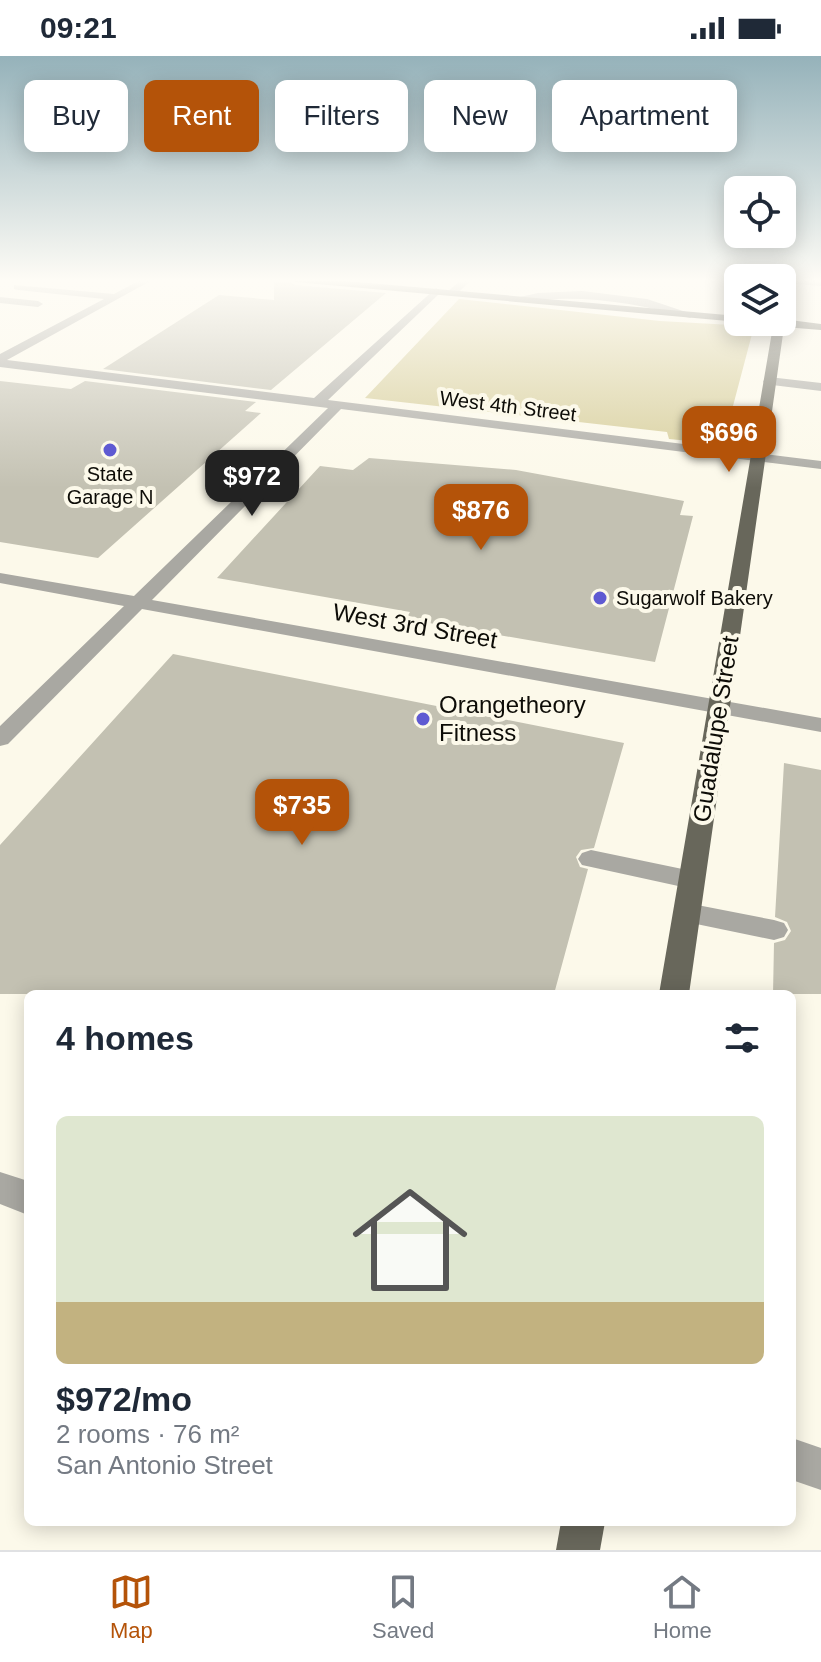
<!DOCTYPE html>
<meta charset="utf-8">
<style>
:root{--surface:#fff;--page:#f2f2f3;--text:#1f2937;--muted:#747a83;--line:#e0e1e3;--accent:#b45309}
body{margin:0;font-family:Helvetica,sans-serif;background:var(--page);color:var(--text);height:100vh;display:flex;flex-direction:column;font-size:30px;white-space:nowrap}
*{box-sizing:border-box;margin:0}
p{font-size:26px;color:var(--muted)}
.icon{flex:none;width:44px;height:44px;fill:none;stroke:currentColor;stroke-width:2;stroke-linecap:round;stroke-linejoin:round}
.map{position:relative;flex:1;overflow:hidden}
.drawer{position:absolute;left:24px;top:934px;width:772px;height:536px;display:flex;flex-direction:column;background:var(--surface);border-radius:12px;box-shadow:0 4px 20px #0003}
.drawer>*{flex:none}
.banner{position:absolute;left:24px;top:24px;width:774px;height:72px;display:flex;gap:16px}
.buttons{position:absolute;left:724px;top:120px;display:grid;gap:16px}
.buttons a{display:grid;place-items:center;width:72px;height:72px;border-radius:12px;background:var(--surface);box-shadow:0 4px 20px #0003;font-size:40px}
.price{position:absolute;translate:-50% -68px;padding:0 18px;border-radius:16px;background:var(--accent);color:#fff;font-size:26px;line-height:52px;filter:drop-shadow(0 2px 4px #0008)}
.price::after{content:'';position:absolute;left:50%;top:48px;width:24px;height:18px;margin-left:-12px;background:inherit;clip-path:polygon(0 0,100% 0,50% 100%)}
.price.active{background:#222;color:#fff}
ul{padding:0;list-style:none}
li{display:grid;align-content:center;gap:16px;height:424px;padding:0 32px}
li+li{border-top:2px solid var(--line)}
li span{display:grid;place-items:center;height:248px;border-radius:12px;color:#555}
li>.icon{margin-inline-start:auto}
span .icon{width:144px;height:144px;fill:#fffc;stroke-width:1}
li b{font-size:34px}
h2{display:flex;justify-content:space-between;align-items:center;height:96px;padding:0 32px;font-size:34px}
.pill{padding:0 28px;border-radius:12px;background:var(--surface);box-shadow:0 4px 20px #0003;font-size:28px;line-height:72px}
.pill.active{background:var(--accent);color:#fff}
.status{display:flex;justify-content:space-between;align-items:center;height:56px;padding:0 40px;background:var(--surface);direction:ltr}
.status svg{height:22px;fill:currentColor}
.menu{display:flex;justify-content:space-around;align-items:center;height:112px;border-top:2px solid var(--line);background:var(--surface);font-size:22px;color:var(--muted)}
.menu a{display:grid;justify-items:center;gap:4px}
.menu .active{color:var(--accent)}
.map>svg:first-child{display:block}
</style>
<div class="status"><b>09:21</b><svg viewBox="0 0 49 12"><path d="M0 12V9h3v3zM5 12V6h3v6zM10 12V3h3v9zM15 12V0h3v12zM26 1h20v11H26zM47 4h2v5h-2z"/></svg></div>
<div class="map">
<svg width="821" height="1494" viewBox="0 0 821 1494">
<rect width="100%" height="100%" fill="#fcf9ea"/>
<!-- green -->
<path fill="#d5cc97" d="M 459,243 L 660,265 L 732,269 L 747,273 L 752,278 L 724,384 L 710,387 L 669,383 L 667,376 L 365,342 Z"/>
<!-- building -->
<g fill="#c3c1b2">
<path d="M 274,223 L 287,223 L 295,229 L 386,237 L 271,334 L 103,313 L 219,239 L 274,244 Z"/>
<path d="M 0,325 L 71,333 L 85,325 L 256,346 L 245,355 L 261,357 L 98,502 L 0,486 Z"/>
<path d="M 369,402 L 516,414 L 684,445 L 680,459 L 693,460 L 655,606 L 406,563 L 410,556 L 217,522 L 320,410 L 353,414 Z"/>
<path d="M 173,598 L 624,687 L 594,792 L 581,794 L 576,801 L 580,811 L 588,813 L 554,938 L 0,938 L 0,789 Z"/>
<path d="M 784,707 L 821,714 L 821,938 L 773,938 L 774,887 L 785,884 L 791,875 L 787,866 L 775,861 Z"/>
</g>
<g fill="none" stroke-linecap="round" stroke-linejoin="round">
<!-- minor -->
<g fill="#a9a8a2" fill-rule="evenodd">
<path d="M 142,223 L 154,223 L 7,304 L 314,342 L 436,232 L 441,235 L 440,237 L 328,344 L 821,405 L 821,413 L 341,353 L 152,544 L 821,662 L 821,676 L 142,553 L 8,688 L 0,690 L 0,670 L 124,550 L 0,527 L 0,517 L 134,540 L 328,352 L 0,311 L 0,298 L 104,243 L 18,234 L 14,233 L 14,229 L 114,238 Z"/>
<path d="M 462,223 L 472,223 L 456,239 L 448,239 L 448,235 Z"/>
<path d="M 782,223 L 821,224 L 821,230 L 786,227 Z"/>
<path d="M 582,235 L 647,243 L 695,259 L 690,262 C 628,245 581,238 516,246 L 511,243 L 538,237 Z"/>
<path d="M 0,241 L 38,245 L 43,248 L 38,251 L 0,247 Z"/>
<path d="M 769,321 L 821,327 L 821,335 L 764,328 L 763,325 Z"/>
<path d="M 591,794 L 692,815 L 701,817 L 705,824 L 701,831 L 692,833 L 582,809 L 578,803 L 582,797 Z"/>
<path d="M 687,847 L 774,864 L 784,867 L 788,874 L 784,881 L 774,884 L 677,864 L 674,857 L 677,850 Z"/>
<path d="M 0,1116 L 28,1125 L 28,1159 L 0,1148 Z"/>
<path d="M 792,1382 L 821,1392 L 821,1434 L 792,1424 Z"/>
</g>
<!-- major -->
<g fill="#68675b" fill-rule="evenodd">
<path d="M 290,223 L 324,223 L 738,260 L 739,266 L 295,226 Z"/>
<path d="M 782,223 L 791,223 L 787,246 L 782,249 Z"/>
<path d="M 782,263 L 821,268 L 821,274 L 784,271 L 689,938 L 659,938 L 773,270 L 761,266 L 782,266 Z"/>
<path d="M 561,1466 L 605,1466 L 600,1494 L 556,1494 Z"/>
</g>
</g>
<!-- sky -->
<linearGradient id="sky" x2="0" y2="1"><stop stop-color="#95b2ba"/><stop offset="0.52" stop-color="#fefcf6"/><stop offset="1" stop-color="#fefcf6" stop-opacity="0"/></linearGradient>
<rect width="821" height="432" fill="url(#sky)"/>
<!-- markers -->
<g fill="#5f5ad2" stroke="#fcf9ea" stroke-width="3">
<circle cx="110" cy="394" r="8"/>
<circle cx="600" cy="542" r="8"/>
<circle cx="423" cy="663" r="8"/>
</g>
<g text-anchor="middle" stroke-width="8" stroke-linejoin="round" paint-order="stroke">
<!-- far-street labels -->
<g font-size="20" fill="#0d0c07" stroke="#fcf9ea">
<text transform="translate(508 350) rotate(7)" y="7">West 4th Street</text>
</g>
<!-- far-poi labels -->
<g font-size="20" fill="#0d0c07" stroke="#fcf9ea">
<text x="110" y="425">State<tspan x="110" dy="23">Garage N</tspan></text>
<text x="616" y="549" text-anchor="start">Sugarwolf Bakery</text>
</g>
<!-- street labels -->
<g font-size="24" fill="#0d0c07" stroke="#fcf9ea">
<text transform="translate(415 570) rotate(10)" y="8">West 3rd Street</text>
<text transform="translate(716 673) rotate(-81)" y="8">Guadalupe Street</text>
</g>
<!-- poi labels -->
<g font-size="24" fill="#0d0c07" stroke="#fcf9ea" text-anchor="start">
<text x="439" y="657">Orangetheory<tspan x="439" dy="28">Fitness</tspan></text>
</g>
</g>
</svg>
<div class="buttons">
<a><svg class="icon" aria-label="locate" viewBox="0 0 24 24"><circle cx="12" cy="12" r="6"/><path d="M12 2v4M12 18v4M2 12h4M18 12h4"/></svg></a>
<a><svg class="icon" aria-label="layers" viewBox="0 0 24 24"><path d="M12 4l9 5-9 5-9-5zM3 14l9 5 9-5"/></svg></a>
</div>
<b class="price" style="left:729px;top:418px">$696</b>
<b class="price active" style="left:252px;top:462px">$972</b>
<b class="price" style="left:481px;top:496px">$876</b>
<b class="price" style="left:302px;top:791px">$735</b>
<div class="banner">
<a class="pill">Buy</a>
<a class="pill active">Rent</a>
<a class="pill">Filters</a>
<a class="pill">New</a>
<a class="pill">Apartment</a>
</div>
<section class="drawer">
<h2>4 homes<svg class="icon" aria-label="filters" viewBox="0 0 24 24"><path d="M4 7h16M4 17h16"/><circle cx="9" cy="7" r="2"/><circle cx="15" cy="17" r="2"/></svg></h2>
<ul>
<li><span style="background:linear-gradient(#dfe7d0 75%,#c2b280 0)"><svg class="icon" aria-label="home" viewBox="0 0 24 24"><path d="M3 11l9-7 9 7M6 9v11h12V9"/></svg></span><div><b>$972/mo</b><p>2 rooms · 76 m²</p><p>San Antonio Street</p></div></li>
</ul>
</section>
</div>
<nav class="menu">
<a class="active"><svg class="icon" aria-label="map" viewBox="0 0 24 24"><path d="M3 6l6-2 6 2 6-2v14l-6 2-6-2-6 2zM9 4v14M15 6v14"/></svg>Map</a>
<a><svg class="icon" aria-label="saved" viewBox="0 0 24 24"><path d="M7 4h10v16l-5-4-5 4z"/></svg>Saved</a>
<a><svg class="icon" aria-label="home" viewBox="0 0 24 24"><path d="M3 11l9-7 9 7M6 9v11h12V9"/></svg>Home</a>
</nav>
